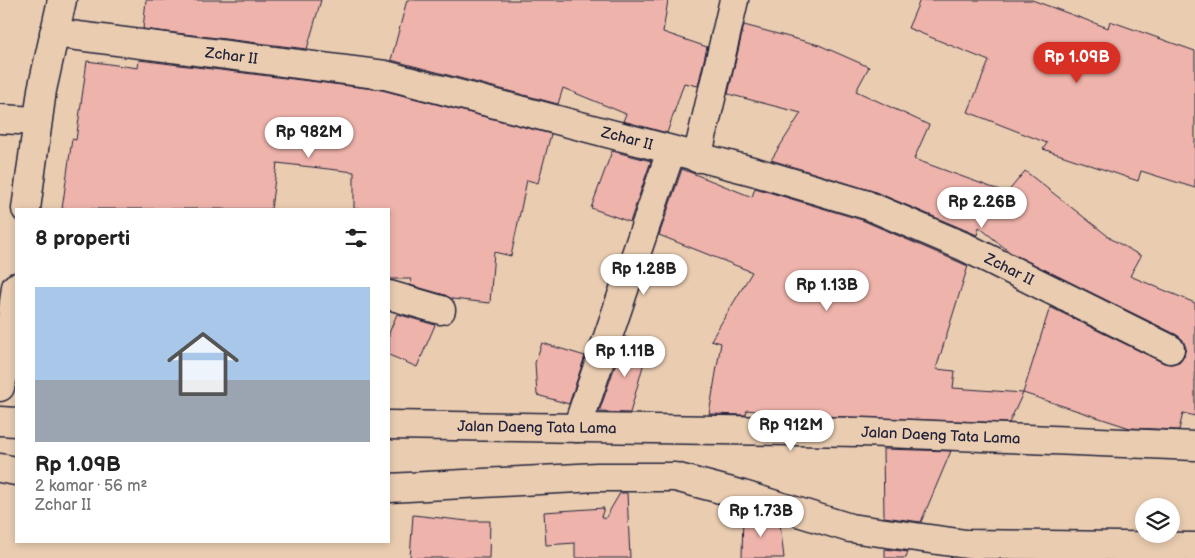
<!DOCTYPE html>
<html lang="id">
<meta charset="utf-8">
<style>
:root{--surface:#fff;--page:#f6f6f6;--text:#222;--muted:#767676;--accent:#d93025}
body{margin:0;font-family:"Balsamiq Sans",sans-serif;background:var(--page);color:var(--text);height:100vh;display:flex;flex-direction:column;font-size:19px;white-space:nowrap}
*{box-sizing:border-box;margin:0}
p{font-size:16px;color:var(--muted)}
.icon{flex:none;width:28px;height:28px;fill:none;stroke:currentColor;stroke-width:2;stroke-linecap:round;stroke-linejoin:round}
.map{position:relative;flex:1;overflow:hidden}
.drawer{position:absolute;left:15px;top:208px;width:375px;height:335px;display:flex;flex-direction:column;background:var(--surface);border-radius:0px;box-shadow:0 2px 8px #0003}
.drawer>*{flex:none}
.tools{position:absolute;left:1135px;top:498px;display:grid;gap:10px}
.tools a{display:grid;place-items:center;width:45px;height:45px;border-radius:50%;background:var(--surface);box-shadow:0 2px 8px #0003;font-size:25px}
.price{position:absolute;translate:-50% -42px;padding:0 11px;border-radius:18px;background:#fff;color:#222;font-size:16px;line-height:32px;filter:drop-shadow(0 1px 2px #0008)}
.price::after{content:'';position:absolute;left:50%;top:30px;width:15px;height:11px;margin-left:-8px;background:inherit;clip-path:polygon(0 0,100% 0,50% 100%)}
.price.active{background:var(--accent);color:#fff}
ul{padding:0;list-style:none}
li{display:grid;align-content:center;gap:10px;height:265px;padding:0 20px}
li span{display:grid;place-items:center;height:155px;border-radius:0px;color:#555}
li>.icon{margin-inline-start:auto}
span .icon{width:90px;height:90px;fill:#fffc;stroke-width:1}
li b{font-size:21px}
h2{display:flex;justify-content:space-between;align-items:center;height:60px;padding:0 20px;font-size:21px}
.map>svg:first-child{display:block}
</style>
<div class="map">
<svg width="1195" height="558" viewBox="0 0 1195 558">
<rect width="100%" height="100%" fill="#eacdb1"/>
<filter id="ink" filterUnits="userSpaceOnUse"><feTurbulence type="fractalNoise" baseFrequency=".02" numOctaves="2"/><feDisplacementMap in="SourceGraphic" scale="10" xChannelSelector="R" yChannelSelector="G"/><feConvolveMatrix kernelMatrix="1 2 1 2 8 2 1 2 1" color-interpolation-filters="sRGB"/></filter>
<g filter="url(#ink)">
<!-- building -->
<g fill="#eeb3ab" stroke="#22223b">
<path d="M 146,0 L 321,0 L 307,49 L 143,29 Z"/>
<path d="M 407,0 L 668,0 L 663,32 L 707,47 L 698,86 L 684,83 L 667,133 L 623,121 L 626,114 L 563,88 L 558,104 L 391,60 Z"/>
<path d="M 920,0 L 1032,0 L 1108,28 L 1110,21 L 1195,51 L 1195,188 L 1141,171 L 1138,181 L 1043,149 L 1047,143 L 968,112 L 989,61 L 908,28 Z"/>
<path d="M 744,25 L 819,45 L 869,67 L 856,91 L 929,125 L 914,159 L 1007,193 L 1025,171 L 1113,240 L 1141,256 L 1130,276 L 1195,303 L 1195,416 L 1183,413 L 1179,430 L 1130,428 L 1023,393 L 1050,307 L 1164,363 L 1171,364 L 1179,362 L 1184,356 L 1186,348 L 1183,340 L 1177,335 L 1011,253 L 979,227 L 977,235 L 873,191 L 771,160 L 801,113 L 728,94 Z"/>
<path d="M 139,60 L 382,90 L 551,134 L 538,183 L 527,180 L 511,256 L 494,252 L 490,303 L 452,299 L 445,295 L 410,285 L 412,279 L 389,279 L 389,209 L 354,209 L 354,172 L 277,163 L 271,209 L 62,209 L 72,139 L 76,140 L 87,61 L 138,68 Z"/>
<path d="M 612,151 L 651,161 L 630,222 L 591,208 Z"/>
<path d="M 682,169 L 752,197 L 755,188 L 862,220 L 968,266 L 936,369 L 955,371 L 953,388 L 1023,393 L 1009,423 L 789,415 L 747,410 L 746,415 L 709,414 L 721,343 L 711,340 L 752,272 L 659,235 Z"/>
<path d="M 397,314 L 435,325 L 417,367 L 389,355 L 389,333 Z"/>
<path d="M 625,337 L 649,344 L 630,413 L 599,412 Z"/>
<path d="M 542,343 L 585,356 L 569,404 L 537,395 L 535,363 Z"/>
<path d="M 883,449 L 951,451 L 921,522 L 884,517 Z"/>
<path d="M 620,493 L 627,493 L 630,558 L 575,558 L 575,543 L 546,545 L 544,512 L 604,508 L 601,517 L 605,519 Z"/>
<path d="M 743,512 L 780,523 L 784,558 L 742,558 Z"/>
<path d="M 413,515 L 468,521 L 490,521 L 489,558 L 410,558 Z"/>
<path d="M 885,549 L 908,552 L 906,558 L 885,558 Z"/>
</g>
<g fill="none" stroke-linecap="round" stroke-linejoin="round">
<!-- minor casing -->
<g stroke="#22223b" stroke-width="31">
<g id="minor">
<path id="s1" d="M 54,33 L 385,75 L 756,172 L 867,205 L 965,247 L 1170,349"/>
<path d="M 0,119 L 37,121"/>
<path d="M 697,158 L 734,0"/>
<path d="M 26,209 L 42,90 L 62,0"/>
<path d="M 389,295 L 441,310"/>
<path d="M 0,387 L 5,370 L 16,287"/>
<path d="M 0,421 L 16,422"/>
<path id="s2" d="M 389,425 L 862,432 L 1195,446"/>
<path d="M 577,428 L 671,151"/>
<path d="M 0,468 L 16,471"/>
<path d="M 389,488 L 597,477 L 675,477 L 743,495 L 850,528 L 966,544 L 1195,547"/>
</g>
</g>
<!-- minor -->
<use href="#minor" stroke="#eacdb1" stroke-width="28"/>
</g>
</g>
<g text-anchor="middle" stroke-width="5" stroke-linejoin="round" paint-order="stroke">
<!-- street labels -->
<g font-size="15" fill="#22223b" stroke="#eacdb1">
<text dy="5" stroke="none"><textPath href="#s1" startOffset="179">Zchar II</textPath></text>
<text dy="5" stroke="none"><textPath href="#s1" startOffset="584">Zchar II</textPath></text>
<text dy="5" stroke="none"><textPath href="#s1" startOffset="989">Zchar II</textPath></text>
<text dy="5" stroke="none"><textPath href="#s2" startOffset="148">Jalan Daeng Tata Lama</textPath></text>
<text dy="5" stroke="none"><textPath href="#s2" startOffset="552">Jalan Daeng Tata Lama</textPath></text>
</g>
</g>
</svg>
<div class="tools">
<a><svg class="icon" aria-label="layers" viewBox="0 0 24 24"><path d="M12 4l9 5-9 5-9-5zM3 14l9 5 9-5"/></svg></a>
</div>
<b class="price active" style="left:1077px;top:84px">Rp 1.09B</b>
<b class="price" style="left:309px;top:159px">Rp 982M</b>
<b class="price" style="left:982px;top:229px">Rp 2.26B</b>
<b class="price" style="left:644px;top:296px">Rp 1.28B</b>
<b class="price" style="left:827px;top:312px">Rp 1.13B</b>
<b class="price" style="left:625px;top:378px">Rp 1.11B</b>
<b class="price" style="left:791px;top:452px">Rp 912M</b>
<b class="price" style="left:761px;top:538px">Rp 1.73B</b>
<section class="drawer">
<h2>8 properti<svg class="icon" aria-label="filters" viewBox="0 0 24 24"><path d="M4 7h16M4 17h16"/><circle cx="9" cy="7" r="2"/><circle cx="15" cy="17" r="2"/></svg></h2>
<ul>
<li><span style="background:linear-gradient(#a9c7e8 60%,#9aa5b1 0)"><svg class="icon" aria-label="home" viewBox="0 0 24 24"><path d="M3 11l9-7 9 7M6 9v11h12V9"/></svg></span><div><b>Rp 1.09B</b><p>2 kamar · 56 m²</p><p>Zchar II</p></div></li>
</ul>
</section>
</div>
